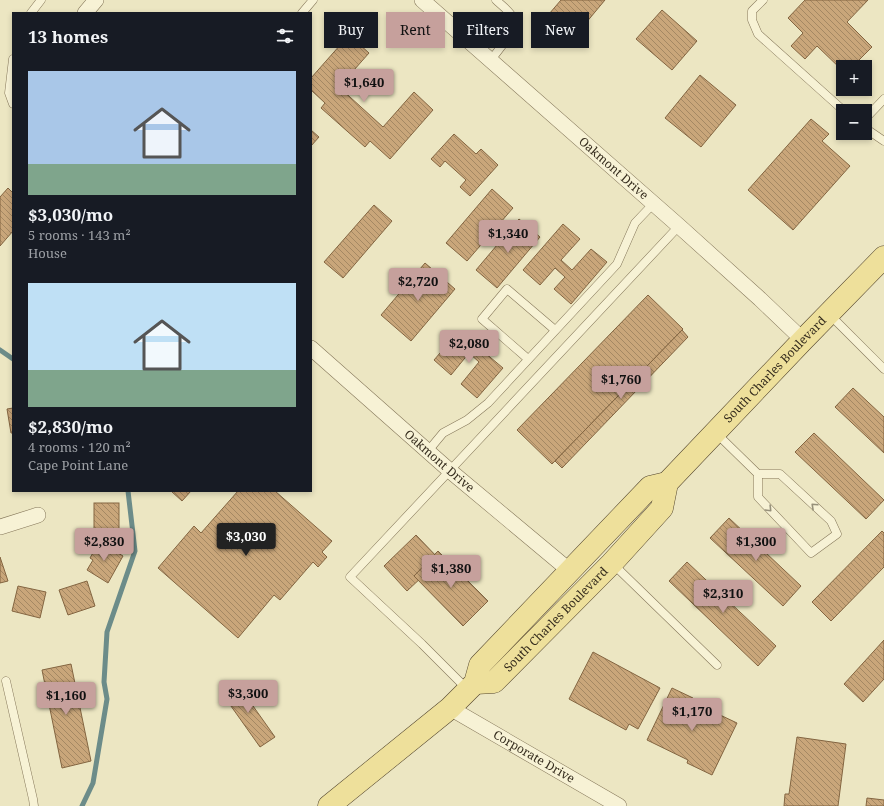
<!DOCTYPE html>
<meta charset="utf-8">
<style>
:root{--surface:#171b24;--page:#242831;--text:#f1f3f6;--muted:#9ea1a6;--accent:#c6a09c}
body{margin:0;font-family:"Noto Serif",serif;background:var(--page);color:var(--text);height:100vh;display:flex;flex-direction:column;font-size:15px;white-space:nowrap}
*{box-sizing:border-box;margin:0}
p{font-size:13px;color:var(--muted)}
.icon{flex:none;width:22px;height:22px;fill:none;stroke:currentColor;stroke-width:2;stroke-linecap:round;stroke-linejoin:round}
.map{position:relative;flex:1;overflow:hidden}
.drawer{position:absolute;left:12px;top:12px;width:300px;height:480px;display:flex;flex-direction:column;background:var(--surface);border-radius:0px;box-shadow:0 2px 6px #0003}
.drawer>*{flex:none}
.hud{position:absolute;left:324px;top:12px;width:380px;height:36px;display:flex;gap:8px}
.buttons{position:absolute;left:836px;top:60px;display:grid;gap:8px}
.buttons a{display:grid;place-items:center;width:36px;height:36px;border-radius:0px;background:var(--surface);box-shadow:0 2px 6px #0003;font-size:20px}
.price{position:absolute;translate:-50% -34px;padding:0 9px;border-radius:4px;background:var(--accent);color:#111;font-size:13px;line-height:26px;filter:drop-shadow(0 1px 2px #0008)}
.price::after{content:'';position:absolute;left:50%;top:24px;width:12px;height:9px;margin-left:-6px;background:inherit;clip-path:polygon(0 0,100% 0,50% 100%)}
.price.selected{background:#222;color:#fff}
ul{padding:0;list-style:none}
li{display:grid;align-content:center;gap:8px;height:212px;padding:0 16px}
li span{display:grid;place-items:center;height:124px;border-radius:0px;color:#555}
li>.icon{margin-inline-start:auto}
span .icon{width:72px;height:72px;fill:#fffc;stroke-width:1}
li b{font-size:17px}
h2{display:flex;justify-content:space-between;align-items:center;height:48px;padding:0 16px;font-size:17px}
.pill{padding:0 14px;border-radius:0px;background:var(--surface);box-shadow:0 2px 6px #0003;font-size:14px;line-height:36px}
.pill.selected{background:var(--accent);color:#111}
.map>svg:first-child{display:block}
</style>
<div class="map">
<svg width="884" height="806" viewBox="0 0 884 806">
<defs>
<pattern id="building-back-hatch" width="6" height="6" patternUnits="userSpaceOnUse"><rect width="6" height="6" fill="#c9a67a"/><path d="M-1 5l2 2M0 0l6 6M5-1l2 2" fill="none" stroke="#a48863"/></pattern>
</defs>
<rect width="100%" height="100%" fill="#ece6c2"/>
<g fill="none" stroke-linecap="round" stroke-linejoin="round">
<!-- stream -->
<g stroke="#6c8c89" stroke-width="5">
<path d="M 0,350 L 13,359"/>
<path d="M 82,806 L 93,783 L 107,699 L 104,682 L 107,632 L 135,551 L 128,491"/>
</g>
</g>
<!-- building -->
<g fill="url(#building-back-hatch)" stroke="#836541">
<path d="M 561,0 L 605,0 L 575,36 L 549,14 Z"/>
<path d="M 805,0 L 868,0 L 847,22 L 872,47 L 852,67 L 843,67 L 843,71 L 817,46 L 805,59 L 791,46 L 803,33 L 788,18 Z"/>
<path d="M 662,10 L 697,41 L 672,70 L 636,39 Z"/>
<path d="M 349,35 L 369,53 L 339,87 L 383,127 L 414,92 L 433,110 L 390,159 L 370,141 L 365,147 L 321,108 L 325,103 L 311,90 L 311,78 Z"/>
<path d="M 700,75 L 736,105 L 701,147 L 665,118 Z"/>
<path d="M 811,119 L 829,134 L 822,141 L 850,166 L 793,230 L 748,190 Z"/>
<path d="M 311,130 L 319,137 L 311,146 Z"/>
<path d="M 454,134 L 476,154 L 481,149 L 498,165 L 470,196 L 460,187 L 466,180 L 445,161 L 440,167 L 431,159 Z"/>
<path d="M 8,188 L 13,193 L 13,231 L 0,246 L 0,197 Z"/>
<path d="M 492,189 L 513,208 L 467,261 L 446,243 Z"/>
<path d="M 374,205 L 392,221 L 343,278 L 324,262 Z"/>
<path d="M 519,219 L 540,237 L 497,288 L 476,270 Z"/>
<path d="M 563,224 L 580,239 L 561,260 L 572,270 L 591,249 L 607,262 L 571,304 L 554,289 L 565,277 L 555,268 L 540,285 L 523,270 Z"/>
<path d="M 425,263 L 455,289 L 411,341 L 381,315 Z"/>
<path d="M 648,295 L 683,329 L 552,464 L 517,430 Z"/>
<path d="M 682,330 L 688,337 L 562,468 L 555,461 Z"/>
<path d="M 459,331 L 503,368 L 477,398 L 461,384 L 479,362 L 469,353 L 451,375 L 434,360 Z"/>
<path d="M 853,388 L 884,417 L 884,453 L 835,407 Z"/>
<path d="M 13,408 L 13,433 L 11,433 L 7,409 Z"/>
<path d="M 814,433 L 884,500 L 866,519 L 795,452 Z"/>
<path d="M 171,491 L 191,491 L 182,501 Z"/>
<path d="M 238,491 L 275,491 L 332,541 L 322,552 L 327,557 L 318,567 L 313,562 L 280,600 L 274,595 L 238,638 L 158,568 L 194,526 L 201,533 Z"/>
<rect x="94" y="503" width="25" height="32"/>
<path d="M 729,518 L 801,586 L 783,606 L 710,538 Z"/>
<path d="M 882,531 L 884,533 L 884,567 L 831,621 L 812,602 Z"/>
<path d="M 416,535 L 440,560 L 407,591 L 384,566 Z"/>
<path d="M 99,542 L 123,556 L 108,583 L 87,570 L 93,560 L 90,558 Z"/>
<path d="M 438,551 L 488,601 L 463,626 L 414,576 Z"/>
<path d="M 0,557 L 8,581 L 0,583 Z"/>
<path d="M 687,562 L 776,646 L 758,666 L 669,581 Z"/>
<path d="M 87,581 L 95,606 L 68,615 L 59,590 Z"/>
<path d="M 18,586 L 46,592 L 40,618 L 12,611 Z"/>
<path d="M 884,640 L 884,679 L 863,702 L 844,684 Z"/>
<path d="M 593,652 L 660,688 L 638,729 L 629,724 L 626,730 L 569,699 Z"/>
<path d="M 71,664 L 91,761 L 62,768 L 42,670 Z"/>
<path d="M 236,682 L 275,737 L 260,747 L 221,692 Z"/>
<path d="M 672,688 L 693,698 L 689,706 L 716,718 L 718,714 L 737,723 L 712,775 L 687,763 L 688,760 L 647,740 Z"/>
<path d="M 797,737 L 846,744 L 838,806 L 784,806 L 785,794 L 789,794 Z"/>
<path d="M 867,798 L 884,800 L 884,806 L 866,806 Z"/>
</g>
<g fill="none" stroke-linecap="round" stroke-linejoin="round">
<!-- lane casing -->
<g stroke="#85775a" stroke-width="9">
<g id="lane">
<path d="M 763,0 L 752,11 L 752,20 L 758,34 L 844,111"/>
<path d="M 31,13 L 41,0"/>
<path d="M 302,13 L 313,0"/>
<path d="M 13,59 L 9,93 L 13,104"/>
<path d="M 491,60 C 497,51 519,28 513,18 C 510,11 501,5 496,0"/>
<path d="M 865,119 L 884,99"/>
<path d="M 865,128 L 884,141"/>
<path d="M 829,314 L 884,369"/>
<path d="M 528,359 L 482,319 L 507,289 L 555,330"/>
<path d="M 716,433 L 758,474 L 780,474 L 831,521 L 837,534 L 811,553 L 758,497 L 758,474"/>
<path d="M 428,451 L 443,433 L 467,420 L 488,403 L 617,264 L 635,223 L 654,203"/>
<path d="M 612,563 L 717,665"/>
<path d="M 6,681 L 33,799 L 34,806"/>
<path d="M 467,689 L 422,644 L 350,577 L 679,226"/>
</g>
</g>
<!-- street casing -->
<g stroke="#85775a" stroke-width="16">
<g id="street">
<path id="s1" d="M 422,0 L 679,226 L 760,299 L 803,340"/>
<path d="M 85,13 L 96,0"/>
<path id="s2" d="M 311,348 L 449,470 L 570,571"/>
<path d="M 0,527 L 38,515"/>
<path id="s3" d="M 450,708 L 619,806"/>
</g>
</g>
<!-- primary casing -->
<g stroke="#53452e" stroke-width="23">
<g id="primary">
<path id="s4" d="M 475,683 L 494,682 L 612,563 L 662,508 L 667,483 L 803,340 L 884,257"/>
<path d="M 329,806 L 450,708 L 475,683 L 480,665 L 650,487 L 667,483"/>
</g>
</g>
<!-- lane -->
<use href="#lane" stroke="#f7f2d5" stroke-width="8"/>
<!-- street -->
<use href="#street" stroke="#f7f2d5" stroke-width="15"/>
<!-- primary -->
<use href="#primary" stroke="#eee09b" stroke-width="22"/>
</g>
<!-- one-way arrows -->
<defs><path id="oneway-chevron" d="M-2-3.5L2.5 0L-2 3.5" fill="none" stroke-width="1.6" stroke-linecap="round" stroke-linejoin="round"/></defs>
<g stroke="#96907a">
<use href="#oneway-chevron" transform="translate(814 506) rotate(-137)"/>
<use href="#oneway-chevron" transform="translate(769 509) rotate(46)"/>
</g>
<g text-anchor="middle" stroke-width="3" stroke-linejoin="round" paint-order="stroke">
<!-- street labels -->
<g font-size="12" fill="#362d1e" stroke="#f4efd2">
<text dy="4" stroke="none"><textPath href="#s1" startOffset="255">Oakmont Drive</textPath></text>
<text dy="4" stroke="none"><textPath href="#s4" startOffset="443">South Charles Boulevard</textPath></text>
<text dy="4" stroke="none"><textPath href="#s2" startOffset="171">Oakmont Drive</textPath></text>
<text dy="4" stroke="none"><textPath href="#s4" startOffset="107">South Charles Boulevard</textPath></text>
<text dy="4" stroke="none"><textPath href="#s3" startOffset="97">Corporate Drive</textPath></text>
</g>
</g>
</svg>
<div class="buttons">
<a>+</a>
<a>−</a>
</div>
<b class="price" style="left:364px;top:103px">$1,640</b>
<b class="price" style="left:508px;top:254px">$1,340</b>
<b class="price" style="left:418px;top:302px">$2,720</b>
<b class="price" style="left:469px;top:364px">$2,080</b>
<b class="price" style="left:621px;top:400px">$1,760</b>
<b class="price selected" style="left:246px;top:557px">$3,030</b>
<b class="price" style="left:104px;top:562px">$2,830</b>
<b class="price" style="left:756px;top:562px">$1,300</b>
<b class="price" style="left:451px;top:589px">$1,380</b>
<b class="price" style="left:723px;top:614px">$2,310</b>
<b class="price" style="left:248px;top:714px">$3,300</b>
<b class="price" style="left:66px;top:716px">$1,160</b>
<b class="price" style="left:692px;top:732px">$1,170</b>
<div class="hud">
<a class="pill">Buy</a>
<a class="pill selected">Rent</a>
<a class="pill">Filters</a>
<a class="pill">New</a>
</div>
<section class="drawer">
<h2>13 homes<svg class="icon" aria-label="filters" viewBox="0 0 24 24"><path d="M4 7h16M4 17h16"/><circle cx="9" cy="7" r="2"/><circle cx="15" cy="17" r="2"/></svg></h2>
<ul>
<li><span style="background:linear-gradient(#a9c7e8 75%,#7fa58c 0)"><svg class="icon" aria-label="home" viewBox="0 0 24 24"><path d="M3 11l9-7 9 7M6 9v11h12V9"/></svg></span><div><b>$3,030/mo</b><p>5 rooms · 143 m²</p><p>House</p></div></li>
<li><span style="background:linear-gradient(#bfe0f5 70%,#7fa58c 0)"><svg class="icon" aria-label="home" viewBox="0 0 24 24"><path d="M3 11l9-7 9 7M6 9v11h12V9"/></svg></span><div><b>$2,830/mo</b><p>4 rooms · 120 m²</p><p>Cape Point Lane</p></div></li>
</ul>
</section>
</div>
